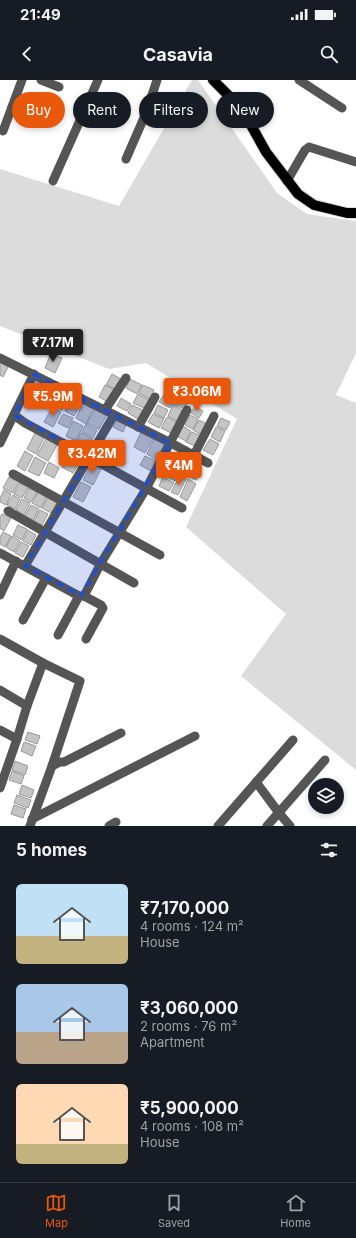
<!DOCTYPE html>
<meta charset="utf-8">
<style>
:root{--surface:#171b24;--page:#20242c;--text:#f1f3f6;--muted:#9ea1a6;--line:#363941;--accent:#ea580c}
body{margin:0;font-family:Inter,sans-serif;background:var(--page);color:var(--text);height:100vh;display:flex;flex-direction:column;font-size:15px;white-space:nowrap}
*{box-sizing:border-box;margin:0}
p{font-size:13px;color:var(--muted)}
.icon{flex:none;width:22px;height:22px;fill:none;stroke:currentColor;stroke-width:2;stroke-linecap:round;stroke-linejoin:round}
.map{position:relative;height:746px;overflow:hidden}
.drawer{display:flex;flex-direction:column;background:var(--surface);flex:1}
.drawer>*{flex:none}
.banner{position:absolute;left:12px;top:12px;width:332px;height:36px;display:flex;gap:8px}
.buttons{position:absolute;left:308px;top:698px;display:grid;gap:8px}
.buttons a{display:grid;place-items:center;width:36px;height:36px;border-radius:50%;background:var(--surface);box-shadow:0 2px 6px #0003;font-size:20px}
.price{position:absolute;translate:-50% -34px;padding:0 9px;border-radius:4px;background:var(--accent);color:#fff;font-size:13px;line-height:26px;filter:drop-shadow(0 1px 2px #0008)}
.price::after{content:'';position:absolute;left:50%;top:24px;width:12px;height:9px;margin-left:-6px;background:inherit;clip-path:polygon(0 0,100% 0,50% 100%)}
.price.current{background:#222;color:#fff}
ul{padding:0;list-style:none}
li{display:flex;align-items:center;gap:12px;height:100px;padding:0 16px}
li span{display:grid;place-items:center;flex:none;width:112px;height:80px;border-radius:6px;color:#555}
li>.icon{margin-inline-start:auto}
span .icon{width:48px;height:48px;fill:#fffc;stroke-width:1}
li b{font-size:17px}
h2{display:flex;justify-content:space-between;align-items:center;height:48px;padding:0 16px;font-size:17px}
.tag{padding:0 14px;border-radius:18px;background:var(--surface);box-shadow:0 2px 6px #0003;font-size:14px;line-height:36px}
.tag.current{background:var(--accent);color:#fff}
.status{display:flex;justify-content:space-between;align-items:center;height:28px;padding:0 20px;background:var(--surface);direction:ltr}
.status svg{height:11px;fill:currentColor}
header{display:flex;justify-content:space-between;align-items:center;height:52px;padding:0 16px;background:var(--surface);font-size:18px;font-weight:700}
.tabs{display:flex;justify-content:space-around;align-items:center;height:56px;border-top:1px solid var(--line);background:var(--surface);font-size:11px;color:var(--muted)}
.tabs a{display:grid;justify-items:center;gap:2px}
.tabs .current{color:var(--accent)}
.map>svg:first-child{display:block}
</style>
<div class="status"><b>21:49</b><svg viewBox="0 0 49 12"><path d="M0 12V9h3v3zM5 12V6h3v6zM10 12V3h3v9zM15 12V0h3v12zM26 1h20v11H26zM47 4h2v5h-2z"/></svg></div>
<header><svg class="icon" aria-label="back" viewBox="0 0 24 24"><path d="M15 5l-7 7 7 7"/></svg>Casavia<svg class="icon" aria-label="search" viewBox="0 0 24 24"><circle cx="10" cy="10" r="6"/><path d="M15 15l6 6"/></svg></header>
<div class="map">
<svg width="356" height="746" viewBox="0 0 356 746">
<rect width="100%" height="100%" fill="#fff"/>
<!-- green -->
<path fill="#dcdcdc" d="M 192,0 L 198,0 L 277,113 L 307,134 L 356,141 L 356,273 L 336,315 L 356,323 L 356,690 L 241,596 L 286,534 L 186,447 L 237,339 L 146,283 L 109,289 L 0,246 L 0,89 L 119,126 Z"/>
<!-- building -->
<g fill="#c4c4c4" stroke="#999">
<path d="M 51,273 L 62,278 L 55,293 L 45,288 Z"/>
<path d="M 0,281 L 9,285 L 3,297 L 0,295 Z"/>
<path d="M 112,294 L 121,299 L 115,309 L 106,305 Z"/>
<path d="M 38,299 L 49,304 L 39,324 L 29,319 Z"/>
<path d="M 130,299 L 142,305 L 137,314 L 126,308 Z"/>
<path d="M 105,305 L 115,310 L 108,322 L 99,317 Z"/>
<path d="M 143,305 L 154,310 L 150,319 L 139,313 Z"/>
<path d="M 60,313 L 69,317 L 62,330 L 53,326 Z"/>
<path d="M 165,313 L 176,318 L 170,328 L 159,322 Z"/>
<path d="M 138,314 L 149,320 L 144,328 L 133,323 Z"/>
<path d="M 72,317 L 82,322 L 74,336 L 65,331 Z"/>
<path d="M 178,317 L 187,322 L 184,329 L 174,324 Z"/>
<path d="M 121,318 L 131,324 L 127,331 L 117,326 Z"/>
<path d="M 83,323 L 93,329 L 86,344 L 76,338 Z"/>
<path d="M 132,325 L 143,330 L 138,339 L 128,333 Z"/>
<path d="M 158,325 L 168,330 L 164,338 L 154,333 Z"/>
<path d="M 173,325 L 182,330 L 177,341 L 168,336 Z"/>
<path d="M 195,326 L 203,331 L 199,338 L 191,333 Z"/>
<path d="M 96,327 L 108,333 L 99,349 L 87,343 Z"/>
<path d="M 52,328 L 61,332 L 53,347 L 44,342 Z"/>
<path d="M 63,334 L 73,338 L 68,348 L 58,343 Z"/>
<path d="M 153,334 L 164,339 L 159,348 L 148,342 Z"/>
<path d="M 190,335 L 198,339 L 193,349 L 185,345 Z"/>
<path d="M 167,337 L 177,342 L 171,353 L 161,348 Z"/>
<path d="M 118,338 L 127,343 L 123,352 L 113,347 Z"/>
<path d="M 221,338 L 230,342 L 226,350 L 217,346 Z"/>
<path d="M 199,340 L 207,344 L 202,355 L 193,350 Z"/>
<path d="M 73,341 L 83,346 L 76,361 L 66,356 Z"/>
<path d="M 86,344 L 97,350 L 93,358 L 82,352 Z"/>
<path d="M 183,346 L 191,351 L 186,361 L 178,357 Z"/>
<path d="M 216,347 L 225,351 L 220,362 L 211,357 Z"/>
<path d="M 141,352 L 153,358 L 145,373 L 134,367 Z"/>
<path d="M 192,352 L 201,356 L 195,366 L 186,362 Z"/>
<path d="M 35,353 L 44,358 L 36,374 L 27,369 Z"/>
<path d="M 81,353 L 92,359 L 87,369 L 76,363 Z"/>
<path d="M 46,359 L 57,365 L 48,381 L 37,375 Z"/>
<path d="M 154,359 L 165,364 L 157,380 L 147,374 Z"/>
<path d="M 210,359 L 219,364 L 213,375 L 203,370 Z"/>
<path d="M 25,371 L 33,376 L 25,391 L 17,386 Z"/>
<path d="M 70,372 L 82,378 L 73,393 L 62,387 Z"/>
<path d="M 145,376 L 156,381 L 151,391 L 140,385 Z"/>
<path d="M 35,377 L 46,383 L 39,396 L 28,391 Z"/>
<path d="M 172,378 L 185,384 L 180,392 L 168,385 Z"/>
<path d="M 49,382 L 59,388 L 54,398 L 44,393 Z"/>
<path d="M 187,383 L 201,390 L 196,400 L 182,393 Z"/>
<path d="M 91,384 L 101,389 L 93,405 L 83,400 Z"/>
<path d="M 167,387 L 179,393 L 175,401 L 163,395 Z"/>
<path d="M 180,396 L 186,399 L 178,415 L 171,412 Z"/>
<path d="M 9,397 L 19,402 L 13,413 L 3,408 Z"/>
<path d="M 163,397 L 174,403 L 169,411 L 159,406 Z"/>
<path d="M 188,399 L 196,404 L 187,421 L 180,417 Z"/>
<path d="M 81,402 L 91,407 L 83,422 L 73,417 Z"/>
<path d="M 20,403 L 28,407 L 22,418 L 14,414 Z"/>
<path d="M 29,408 L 37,412 L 31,422 L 24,418 Z"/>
<path d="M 4,410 L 11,414 L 6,425 L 0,422 L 0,418 Z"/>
<path d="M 38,412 L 47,416 L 41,428 L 32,423 Z"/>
<path d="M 13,415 L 20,419 L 15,429 L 7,425 Z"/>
<path d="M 48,417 L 57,422 L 51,433 L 42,428 Z"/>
<path d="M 22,419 L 30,423 L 24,435 L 16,430 Z"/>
<path d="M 31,425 L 39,429 L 33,440 L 25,436 Z"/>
<path d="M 40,430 L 48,434 L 42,445 L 34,441 Z"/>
<path d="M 2,434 L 11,438 L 4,451 L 0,448 L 0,437 Z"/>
<path d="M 18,445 L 27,449 L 22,460 L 13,455 Z"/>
<path d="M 28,450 L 36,455 L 31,465 L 23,461 Z"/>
<path d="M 3,452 L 11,456 L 5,467 L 0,464 L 0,457 Z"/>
<path d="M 12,456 L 20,461 L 14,472 L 6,467 Z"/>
<path d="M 21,462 L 29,466 L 23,477 L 15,473 Z"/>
<path d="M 28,652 L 40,656 L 37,664 L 25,660 Z"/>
<path d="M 24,662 L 36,666 L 32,676 L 21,671 Z"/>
<path d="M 15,681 L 28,686 L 25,695 L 12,690 Z"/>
<path d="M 12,691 L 24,696 L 21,704 L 9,700 Z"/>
<path d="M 22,705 L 34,710 L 31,718 L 19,714 Z"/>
<path d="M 17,715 L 31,720 L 28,728 L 14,723 Z"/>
<path d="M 14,725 L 26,729 L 23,738 L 11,734 Z"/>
</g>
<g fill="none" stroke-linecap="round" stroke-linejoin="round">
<!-- major casing -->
<g stroke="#dbdbdb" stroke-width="12">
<path id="major" d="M 213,0 L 242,29 L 266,72 L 298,114 L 314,125 L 347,133 L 356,133"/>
</g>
<!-- minor -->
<g stroke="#555" stroke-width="9">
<path d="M 41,0 L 59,7"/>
<path d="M 299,0 L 342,28"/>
<path d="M 12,27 L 44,40"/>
<path d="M 3,51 L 22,0"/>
<path d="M 126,79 L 146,33 L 157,0"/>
<path d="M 53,101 L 98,0"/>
<path d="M 287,101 L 305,70 L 309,67 L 356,82"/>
<path d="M 0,278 L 171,363 L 208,383"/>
<path d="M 105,330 L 126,298"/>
<path d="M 14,335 L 25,343 L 89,377 L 182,428"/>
<path d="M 138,347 L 155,317"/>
<path d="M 0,363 L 34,294"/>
<path d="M 194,375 L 214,336"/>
<path d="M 13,394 L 160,475"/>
<path d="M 8,431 L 134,503"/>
<path d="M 0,473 L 79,516 L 84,516 L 101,483 L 146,409 L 187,330"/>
<path d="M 25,486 L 114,335"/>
<path d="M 0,515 L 16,481"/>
<path d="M 84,516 L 101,525 L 103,528 L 86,559"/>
<path d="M 23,540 L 46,498"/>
<path d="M 58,555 L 79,516"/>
<path d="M 0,559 L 43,583 L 80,601 L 52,686 L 30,746"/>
<path d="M 0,610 L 27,626"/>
<path d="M 0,650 L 17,659"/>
<path d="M 52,686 L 60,682 L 64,682 L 121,653"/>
<path d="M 256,702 L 279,733 L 290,746"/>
<path d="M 0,708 L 17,659 L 27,626 L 43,583"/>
<path d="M 32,739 L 195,656"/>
<path d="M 109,746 L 116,742"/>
<path d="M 218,746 L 293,660"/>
<path d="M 267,746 L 325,680"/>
</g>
<!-- major -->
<use href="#major" stroke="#000" stroke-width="10"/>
</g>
<!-- marked area -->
<path fill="#1d4ed8" fill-opacity="0.2" stroke="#1d4ed8" stroke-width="3" stroke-dasharray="8 5" stroke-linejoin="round" d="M 34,294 L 171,363 L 81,516 L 25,486 L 89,377 L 14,335 Z"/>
</svg>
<div class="buttons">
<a><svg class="icon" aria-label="layers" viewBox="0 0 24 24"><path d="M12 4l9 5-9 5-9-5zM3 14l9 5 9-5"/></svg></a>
</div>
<b class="price current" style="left:53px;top:283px">₹7.17M</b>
<b class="price" style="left:197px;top:332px">₹3.06M</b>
<b class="price" style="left:53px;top:337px">₹5.9M</b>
<b class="price" style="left:92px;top:394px">₹3.42M</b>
<b class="price" style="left:179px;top:406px">₹4M</b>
<div class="banner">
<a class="tag current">Buy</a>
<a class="tag">Rent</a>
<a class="tag">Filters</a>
<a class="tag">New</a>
</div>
</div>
<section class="drawer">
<h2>5 homes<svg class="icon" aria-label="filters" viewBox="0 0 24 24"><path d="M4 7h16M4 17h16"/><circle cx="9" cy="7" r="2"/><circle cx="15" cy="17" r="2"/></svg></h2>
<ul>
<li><span style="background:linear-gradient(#bfe0f5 65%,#c2b280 0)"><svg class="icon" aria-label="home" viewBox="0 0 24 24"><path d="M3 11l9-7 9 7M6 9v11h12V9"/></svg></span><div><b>₹7,170,000</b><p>4 rooms · 124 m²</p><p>House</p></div></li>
<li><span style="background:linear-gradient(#a9c7e8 60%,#b9a48a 0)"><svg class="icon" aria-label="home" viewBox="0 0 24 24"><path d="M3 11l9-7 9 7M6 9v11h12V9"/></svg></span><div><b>₹3,060,000</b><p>2 rooms · 76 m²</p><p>Apartment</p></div></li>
<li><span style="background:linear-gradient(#ffd9b3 75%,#c2b280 0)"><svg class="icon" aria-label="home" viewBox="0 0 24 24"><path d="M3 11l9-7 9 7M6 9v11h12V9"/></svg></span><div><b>₹5,900,000</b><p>4 rooms · 108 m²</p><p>House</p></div></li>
</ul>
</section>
<nav class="tabs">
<a class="current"><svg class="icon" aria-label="map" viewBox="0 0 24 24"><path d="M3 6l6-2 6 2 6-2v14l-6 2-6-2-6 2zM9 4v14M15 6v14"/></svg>Map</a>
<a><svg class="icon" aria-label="saved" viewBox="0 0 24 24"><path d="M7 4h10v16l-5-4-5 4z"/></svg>Saved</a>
<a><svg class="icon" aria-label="home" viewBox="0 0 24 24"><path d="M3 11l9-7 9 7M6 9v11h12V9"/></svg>Home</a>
</nav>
